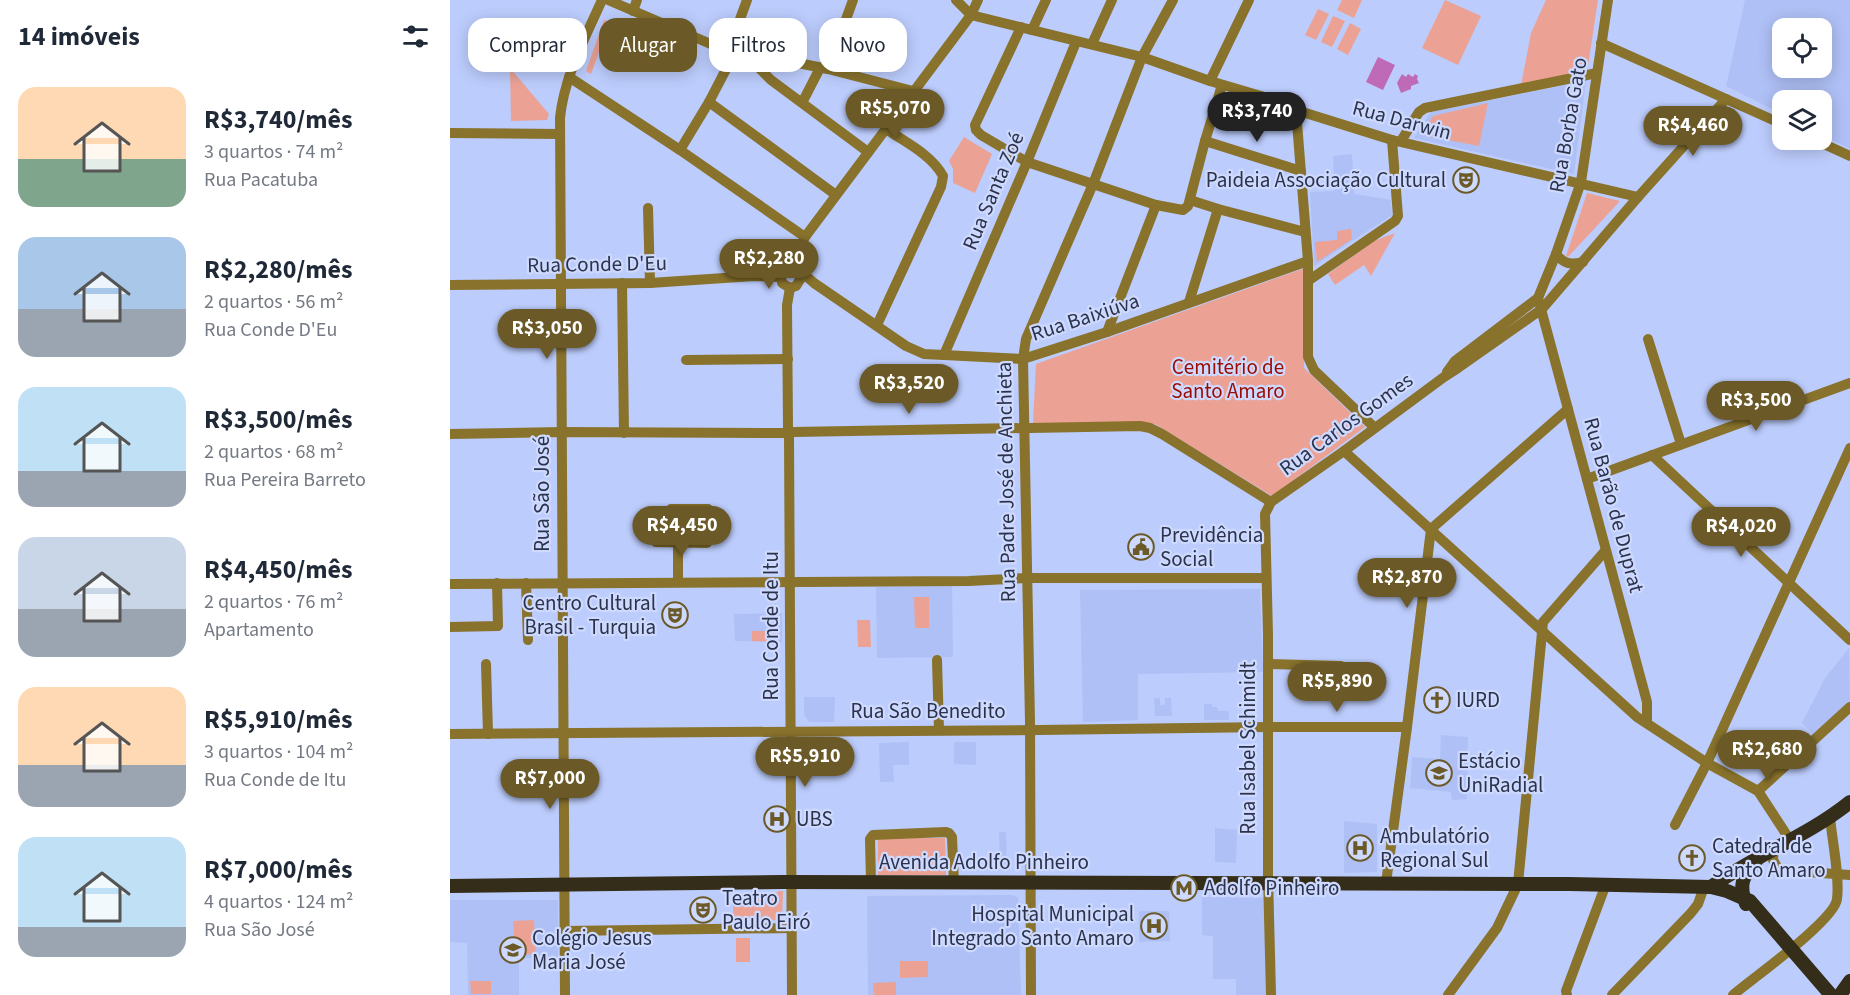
<!DOCTYPE html>
<html lang="pt">
<meta charset="utf-8">
<style>
:root{--surface:#fff;--page:#f6f6f7;--text:#1f2937;--muted:#747a83;--accent:#6b5a27}
body{margin:0;font-family:"Source Sans 3",sans-serif;background:var(--page);color:var(--text);height:100vh;display:flex;flex-direction:column;font-size:22px;white-space:nowrap}
*{box-sizing:border-box;margin:0}
p{font-size:20px;color:var(--muted)}
.icon{flex:none;width:33px;height:33px;fill:none;stroke:currentColor;stroke-width:2;stroke-linecap:round;stroke-linejoin:round}
.map{position:relative;flex:1;overflow:hidden}
.side{display:flex;flex-direction:column;background:var(--surface);width:450px}
.side>*{flex:none}
.top-card{position:absolute;left:18px;top:18px;width:570px;height:54px;display:flex;gap:12px}
.controls{position:absolute;left:1322px;top:18px;display:grid;gap:12px}
.controls a{display:grid;place-items:center;width:60px;height:60px;border-radius:12px;background:var(--surface);box-shadow:0 3px 15px #0003;font-size:30px}
.price{position:absolute;translate:-50% -51px;padding:0 14px;border-radius:21px;background:var(--accent);color:#fff;font-size:20px;line-height:39px;filter:drop-shadow(0 2px 3px #0008)}
.price::after{content:'';position:absolute;left:50%;top:36px;width:18px;height:14px;margin-left:-9px;background:inherit;clip-path:polygon(0 0,100% 0,50% 100%)}
.price.on{background:#222;color:#fff}
ul{padding:0;list-style:none}
li{display:flex;align-items:center;gap:18px;height:150px;padding:0 18px}
li span{display:grid;place-items:center;flex:none;width:168px;height:120px;border-radius:18px;color:#555}
li>.icon{margin-inline-start:auto}
span .icon{width:72px;height:72px;fill:#fffc;stroke-width:1}
li b{font-size:26px}
h2{display:flex;justify-content:space-between;align-items:center;height:72px;padding:0 18px;font-size:26px}
.pill{padding:0 21px;border-radius:18px;background:var(--surface);box-shadow:0 3px 15px #0003;font-size:21px;line-height:54px}
.pill.on{background:var(--accent);color:#fff}
main{display:flex;flex:1;min-height:0}
.map>svg:first-child{display:block}
</style>
<main>
<section class="side">
<h2>14 imóveis<svg class="icon" aria-label="filters" viewBox="0 0 24 24"><path d="M4 7h16M4 17h16"/><circle cx="9" cy="7" r="2"/><circle cx="15" cy="17" r="2"/></svg></h2>
<ul>
<li><span style="background:linear-gradient(#ffd9b3 60%,#7fa58c 0)"><svg class="icon" aria-label="home" viewBox="0 0 24 24"><path d="M3 11l9-7 9 7M6 9v11h12V9"/></svg></span><div><b>R$3,740/mês</b><p>3 quartos · 74 m²</p><p>Rua Pacatuba</p></div></li>
<li><span style="background:linear-gradient(#a9c7e8 60%,#9aa5b1 0)"><svg class="icon" aria-label="home" viewBox="0 0 24 24"><path d="M3 11l9-7 9 7M6 9v11h12V9"/></svg></span><div><b>R$2,280/mês</b><p>2 quartos · 56 m²</p><p>Rua Conde D'Eu</p></div></li>
<li><span style="background:linear-gradient(#bfe0f5 70%,#9aa5b1 0)"><svg class="icon" aria-label="home" viewBox="0 0 24 24"><path d="M3 11l9-7 9 7M6 9v11h12V9"/></svg></span><div><b>R$3,500/mês</b><p>2 quartos · 68 m²</p><p>Rua Pereira Barreto</p></div></li>
<li><span style="background:linear-gradient(#c9d6e8 60%,#9aa5b1 0)"><svg class="icon" aria-label="home" viewBox="0 0 24 24"><path d="M3 11l9-7 9 7M6 9v11h12V9"/></svg></span><div><b>R$4,450/mês</b><p>2 quartos · 76 m²</p><p>Apartamento</p></div></li>
<li><span style="background:linear-gradient(#ffd9b3 65%,#9aa5b1 0)"><svg class="icon" aria-label="home" viewBox="0 0 24 24"><path d="M3 11l9-7 9 7M6 9v11h12V9"/></svg></span><div><b>R$5,910/mês</b><p>3 quartos · 104 m²</p><p>Rua Conde de Itu</p></div></li>
<li><span style="background:linear-gradient(#bfe0f5 75%,#9aa5b1 0)"><svg class="icon" aria-label="home" viewBox="0 0 24 24"><path d="M3 11l9-7 9 7M6 9v11h12V9"/></svg></span><div><b>R$7,000/mês</b><p>4 quartos · 124 m²</p><p>Rua São José</p></div></li>
</ul>
</section>
<div class="map">
<svg width="1400" height="995" viewBox="0 0 1400 995">
<rect width="100%" height="100%" fill="#bcccfc"/>
<!-- built -->
<g fill="#afc0f6" fill-rule="evenodd">
<path d="M 1295,0 L 1400,0 L 1400,149 L 1371,134 L 1371,100 L 1332,100 L 1332,114 L 1276,86 ZM 1332,28 L 1371,28 L 1371,68 L 1332,68 Z"/>
<path d="M 1136,81 L 1124,174 L 964,138 L 981,112 Z"/>
<path d="M 902,154 L 904,194 L 941,200 L 942,215 L 864,266 L 860,192 L 885,191 L 883,156 Z"/>
<path d="M 502,586 L 503,657 L 427,658 L 426,587 Z"/>
<path d="M 810,589 L 813,672 L 688,674 L 688,720 L 633,722 L 630,590 Z"/>
<path d="M 332,613 L 332,642 L 285,641 L 284,614 Z"/>
<path d="M 1399,648 L 1400,704 L 1366,736 L 1352,723 L 1375,678 Z"/>
<path d="M 354,697 L 385,697 L 384,722 L 359,722 L 354,715 Z"/>
<path d="M 704,698 L 710,698 L 710,705 L 715,705 L 715,698 L 721,698 L 722,716 L 705,716 Z"/>
<path d="M 754,704 L 762,704 L 762,707 L 767,707 L 768,711 L 779,711 L 779,720 L 754,720 Z"/>
<path d="M 991,735 L 1018,737 L 1017,799 L 1002,800 L 1001,792 L 960,788 L 962,757 L 990,759 Z"/>
<path d="M 459,742 L 459,765 L 443,765 L 444,782 L 430,782 L 429,743 Z"/>
<path d="M 504,742 L 526,742 L 526,765 L 504,764 Z"/>
<path d="M 894,821 L 927,824 L 927,872 L 894,873 Z"/>
<path d="M 765,828 L 787,830 L 786,863 L 765,862 Z"/>
<path d="M 549,832 L 556,832 L 557,870 L 550,870 Z"/>
<path d="M 563,895 L 568,898 L 571,995 L 418,995 L 417,896 Z"/>
<path d="M 752,897 L 814,898 L 816,995 L 786,995 L 786,979 L 763,979 L 763,936 L 752,935 Z"/>
<path d="M 0,900 L 108,900 L 108,958 L 69,958 L 69,995 L 18,995 L 17,943 L 0,942 Z"/>
<path d="M 689,911 L 719,911 L 720,941 L 689,942 Z"/>
</g>
<!-- green -->
<g fill="#eba295">
<path d="M 892,0 L 912,0 L 904,18 L 887,10 Z"/>
<path d="M 995,0 L 1031,16 L 1008,65 L 972,48 Z"/>
<path d="M 1096,0 L 1148,0 L 1138,66 L 1131,71 L 1071,85 L 1081,33 Z"/>
<path d="M 868,9 L 879,14 L 866,40 L 855,35 Z"/>
<path d="M 883,16 L 895,21 L 882,47 L 871,42 Z"/>
<path d="M 154,20 L 160,22 L 141,74 L 136,71 Z"/>
<path d="M 900,23 L 911,29 L 898,55 L 887,49 Z"/>
<path d="M 60,68 L 99,114 L 97,120 L 61,121 Z"/>
<path d="M 1038,103 L 1029,146 L 972,135 L 983,116 Z"/>
<path d="M 514,137 L 542,154 L 525,193 L 503,183 L 503,169 L 499,161 Z"/>
<path d="M 1137,193 L 1170,201 L 1118,257 L 1116,256 Z"/>
<path d="M 901,229 L 902,239 L 867,262 L 865,242 L 887,240 L 887,231 Z"/>
<path d="M 945,233 L 921,276 L 914,265 L 885,285 L 878,274 L 924,241 Z"/>
<path d="M 855,268 L 854,368 L 915,427 L 822,496 L 705,424 L 644,426 L 583,423 L 586,364 Z"/>
<path d="M 464,597 L 479,597 L 479,628 L 465,628 Z"/>
<path d="M 407,620 L 420,620 L 421,647 L 408,647 Z"/>
<path d="M 302,631 L 329,631 L 328,642 L 302,641 Z"/>
<path d="M 428,838 L 495,838 L 496,875 L 428,875 Z"/>
<path d="M 329,891 L 333,891 L 332,920 L 283,921 L 283,898 L 319,897 Z"/>
<path d="M 84,920 L 86,954 L 65,955 L 63,921 Z"/>
<rect x="286" y="938" width="14" height="24"/>
<path d="M 450,961 L 478,961 L 478,977 L 450,978 Z"/>
<path d="M 20,981 L 41,981 L 41,994 L 21,994 Z"/>
<path d="M 446,982 L 446,995 L 424,995 L 423,983 Z"/>
</g>
<!-- water -->
<g fill="#bf6ab6">
<path d="M 928,57 L 945,65 L 933,90 L 916,82 Z"/>
<path d="M 952,74 L 956,77 L 958,74 L 963,77 L 965,74 L 968,76 L 967,79 L 969,83 L 961,86 L 961,89 L 951,93 L 947,83 Z"/>
</g>
<g fill="none" stroke-linecap="round" stroke-linejoin="round">
<!-- minor -->
<g stroke="#88722c" stroke-width="10">
<path d="M 158,0 L 284,54 L 328,59 L 378,69 L 463,91"/>
<path d="M 506,0 L 521,15 L 692,57 L 760,81 L 811,96 L 846,110 L 942,140 L 1188,197"/>
<path d="M 183,11 L 187,0"/>
<path d="M 571,27 L 525,125 L 526,130 L 531,135 L 577,162 L 706,205 L 733,210 L 738,206 L 755,141 L 772,85"/>
<path d="M 582,30 L 596,0"/>
<path d="M 1151,43 L 1332,124"/>
<path d="M 642,44 L 662,0"/>
<path d="M 278,52 L 297,0"/>
<path d="M 300,56 L 305,64 L 321,80 L 418,152"/>
<path d="M 378,69 L 403,0"/>
<path d="M 119,77 L 230,150 L 355,237"/>
<path d="M 760,81 L 799,0"/>
<path d="M 353,101 L 370,68"/>
<path d="M 259,102 L 386,195"/>
<path d="M 846,110 L 858,261 L 858,357 L 864,370 L 924,427"/>
<path d="M 0,133 L 110,134"/>
<path d="M 1365,140 L 1400,156"/>
<path d="M 755,141 L 851,171"/>
<path d="M 951,141 L 969,112 L 975,108 L 1147,73"/>
<path d="M 230,150 L 259,102 L 284,54"/>
<path d="M 740,200 L 768,209 L 855,232"/>
<path d="M 198,208 L 200,283"/>
<path d="M 1106,254 C 1114,264 1120,265 1133,262"/>
<path d="M 337,267 L 348,253 L 355,237 L 521,15 L 528,0"/>
<path d="M 350,271 L 351,278 L 346,286 L 340,288 L 332,283 L 331,277 L 335,269 L 340,266 L 346,267 L 364,283 L 456,346 L 474,354 L 573,359 L 657,332 L 858,261"/>
<path d="M 858,281 L 945,221 L 948,216 L 942,140"/>
<path d="M 172,283 L 174,433"/>
<path d="M 0,285 L 200,283 L 304,276 L 331,277"/>
<path d="M 1088,298 L 1197,702 L 1197,723"/>
<path d="M 739,302 L 768,209"/>
<path d="M 427,325 L 491,187 L 493,176 C 482,155 455,142 436,129"/>
<path d="M 657,332 L 706,205"/>
<path d="M 1198,339 L 1231,444"/>
<path d="M 494,355 L 577,162 L 626,42"/>
<path d="M 236,360 L 338,359"/>
<path d="M 997,372 L 1005,361 L 1088,298 L 1106,254 L 1131,182 L 1158,0"/>
<path d="M 338,428 L 337,305 L 340,288"/>
<path d="M 344,432 L 690,426 L 700,428 L 712,434 L 821,502"/>
<path d="M 0,434 L 112,432 L 334,433"/>
<path d="M 339,437 L 342,995"/>
<path d="M 894,451 L 1187,717 L 1257,763 L 1308,791 L 1340,840"/>
<path d="M 1202,455 L 1400,640"/>
<path d="M 1137,479 L 1400,383"/>
<path d="M 221,509 L 258,509"/>
<path d="M 206,542 L 257,543"/>
<path d="M 228,582 L 228,509"/>
<path d="M 76,583 L 78,640"/>
<path d="M 0,584 L 519,581 L 577,578 L 816,578"/>
<path d="M 0,627 L 48,626 L 47,583"/>
<path d="M 487,660 L 489,730"/>
<path d="M 36,664 L 38,734"/>
<path d="M 818,664 L 891,666"/>
<path d="M 0,734 L 589,730 L 818,727 L 957,727"/>
<path d="M 1308,791 L 1400,707"/>
<path d="M 1225,825 L 1257,763 L 1400,448"/>
<path d="M 1324,848 L 1323,860 L 1329,870 L 1400,875"/>
<path d="M 421,883 L 420,839 L 423,835 L 496,832 L 499,833 L 502,837 L 504,883"/>
<path d="M 936,883 L 957,727 L 981,529 L 1118,409"/>
<path d="M 115,931 L 342,928"/>
<path d="M 115,995 L 110,118 C 114,77 135,38 152,0"/>
<path d="M 581,995 L 580,722 L 573,359 L 576,339 L 643,184 L 692,57 L 723,0"/>
<path d="M 821,995 L 818,876 L 818,634 L 815,514 L 821,502 L 894,451 L 994,377 L 1008,368 L 1092,309 L 1188,197 L 1276,99"/>
<path d="M 998,995 L 1047,928 L 1068,884 L 1093,622 L 1155,551"/>
<path d="M 1117,995 L 1116,991 L 1156,884"/>
<path d="M 1162,995 L 1241,913 L 1248,904 L 1254,887"/>
<path d="M 1283,995 C 1303,978 1385,920 1387,899 C 1390,877 1382,840 1380,817"/>
</g>
<!-- major -->
<g stroke="#342d19" stroke-width="14">
<path d="M 0,886 L 332,882 L 1119,884 L 1261,887 L 1277,891 L 1300,901 L 1381,995"/>
<path d="M 1261,887 C 1305,855 1358,836 1400,802"/>
<path d="M 1296,904 C 1287,881 1295,875 1308,858"/>
<path d="M 1390,995 L 1400,981"/>
</g>
</g>
<!-- icons -->
<defs>
<g id="theatre-ring" transform="scale(1.35)"><circle r="9.5" fill="#cdd9fe" stroke="#6b5a27" stroke-width="1.5"/><path d="M-5-5.5Q0-4 5-5.5V0Q5 5 0 6Q-5 5-5 0ZM-3.3-2.5H-1v1.5H-3.3ZM1-2.5H3.3v1.5H1ZM-2.8 1Q0 5.5 2.8 1Z" fill="#6b5a27"/></g>
<g id="civic-ring" transform="scale(1.35)"><circle r="9.5" fill="#cdd9fe" stroke="#6b5a27" stroke-width="1.5"/><path d="M-.6-6.5H3V-4.5H.6V-3L4-1V1h2V6H-6V1h2V-1L-.6-3ZM-1.2 2.5V6h2.4V2.5Z" fill="#6b5a27"/></g>
<g id="church-ring" transform="scale(1.35)"><circle r="9.5" fill="#cdd9fe" stroke="#6b5a27" stroke-width="1.5"/><path d="M-1.2-6h2.4v3.5h3.3v2.4h-3.3V6h-2.4V-.1h-3.3v-2.4h3.3Z" fill="#6b5a27"/></g>
<g id="university-ring" transform="scale(1.35)"><circle r="9.5" fill="#cdd9fe" stroke="#6b5a27" stroke-width="1.5"/><path d="M0-5L7-2L0 1L-7-2ZM-4 1L0 2.5L4 1V4Q0 6-4 4Z" fill="#6b5a27"/></g>
<g id="hospital-ring" transform="scale(1.35)"><circle r="9.5" fill="#cdd9fe" stroke="#6b5a27" stroke-width="1.5"/><path d="M-5-5h3v3.5h4V-5h3V5h-3V1.5h-4V5h-3Z" fill="#6b5a27"/></g>
<g id="metro-ring" transform="scale(1.35)"><circle r="9.5" fill="#cdd9fe" stroke="#6b5a27" stroke-width="1.5"/><path d="M-5.5 5V-5H-3L0 0L3-5H5.5V5H3V-.5L0 4L-3-.5V5Z" fill="#6b5a27"/></g>
<g id="school-ring" transform="scale(1.35)"><circle r="9.5" fill="#cdd9fe" stroke="#6b5a27" stroke-width="1.5"/><path d="M0-5L7-2L0 1L-7-2ZM-4 1L0 2.5L4 1V4Q0 6-4 4Z" fill="#6b5a27"/></g>
</defs>
<g fill-rule="evenodd">
<use href="#theatre-ring" x="1016" y="180"/>
<use href="#civic-ring" x="691" y="547"/>
<use href="#theatre-ring" x="225" y="615"/>
<use href="#church-ring" x="987" y="700"/>
<use href="#university-ring" x="989" y="773"/>
<use href="#hospital-ring" x="327" y="819"/>
<use href="#hospital-ring" x="910" y="848"/>
<use href="#church-ring" x="1242" y="858"/>
<use href="#metro-ring" x="734" y="888"/>
<use href="#theatre-ring" x="253" y="910"/>
<use href="#hospital-ring" x="704" y="926"/>
<use href="#school-ring" x="63" y="950"/>
</g>
<g text-anchor="middle" stroke-width="4.5" stroke-linejoin="round" paint-order="stroke">
<!-- street labels -->
<g font-size="21" fill="#2b324a" stroke="#cdd9fe">
<text transform="translate(952 120) rotate(15)" y="7">Rua Darwin</text>
<text transform="translate(1118 125) rotate(-80)" y="7">Rua Borba Gato</text>
<text transform="translate(543 191) rotate(-67)" y="7">Rua Santa Zoé</text>
<text transform="translate(147 264) rotate(-1)" y="7">Rua Conde D'Eu</text>
<text transform="translate(635 317) rotate(-18)" y="7">Rua Baixiúva</text>
<text transform="translate(896 424) rotate(-36)" y="7">Rua Carlos Gomes</text>
<text transform="translate(556 482) rotate(-91)" y="7">Rua Padre José de Anchieta</text>
<text transform="translate(92 494) rotate(-90)" y="7">Rua São José</text>
<text transform="translate(1164 505) rotate(75)" y="7">Rua Barão de Duprat</text>
<text transform="translate(321 626) rotate(-90)" y="7">Rua Conde de Itu</text>
<text x="478" y="718">Rua São Benedito</text>
<text transform="translate(798 748) rotate(-90)" y="7">Rua Isabel Schimidt</text>
<text x="534" y="869">Avenida Adolfo Pinheiro</text>
</g>
<!-- poi labels -->
<g font-size="21" fill="#2b324a" stroke="#cdd9fe" text-anchor="start">
<text x="996" y="187" text-anchor="end">Paideia Associação Cultural</text>
<text x="710" y="542">Previdência<tspan x="710" dy="24">Social</tspan></text>
<text x="206" y="610" text-anchor="end">Centro Cultural<tspan x="206" dy="24">Brasil - Turquia</tspan></text>
<text x="1006" y="707">IURD</text>
<text x="1008" y="768">Estácio<tspan x="1008" dy="24">UniRadial</tspan></text>
<text x="346" y="826">UBS</text>
<text x="930" y="843">Ambulatório<tspan x="930" dy="24">Regional Sul</tspan></text>
<text x="1262" y="853">Catedral de<tspan x="1262" dy="24">Santo Amaro</tspan></text>
<text x="754" y="895">Adolfo Pinheiro</text>
<text x="272" y="905">Teatro<tspan x="272" dy="24">Paulo Eiró</tspan></text>
<text x="684" y="921" text-anchor="end">Hospital Municipal<tspan x="684" dy="24">Integrado Santo Amaro</tspan></text>
<text x="82" y="945">Colégio Jesus<tspan x="82" dy="24">Maria José</tspan></text>
</g>
<!-- park labels -->
<g font-size="21" fill="#9c0b00" stroke="#cdd9fe">
<text x="778" y="374">Cemitério de<tspan x="778" dy="24">Santo Amaro</tspan></text>
</g>
</g>
</svg>
<div class="controls">
<a><svg class="icon" aria-label="locate" viewBox="0 0 24 24"><circle cx="12" cy="12" r="6"/><path d="M12 2v4M12 18v4M2 12h4M18 12h4"/></svg></a>
<a><svg class="icon" aria-label="layers" viewBox="0 0 24 24"><path d="M12 4l9 5-9 5-9-5zM3 14l9 5 9-5"/></svg></a>
</div>
<b class="price" style="left:445px;top:140px">R$5,070</b>
<b class="price on" style="left:807px;top:143px">R$3,740</b>
<b class="price" style="left:1243px;top:157px">R$4,460</b>
<b class="price" style="left:319px;top:290px">R$2,280</b>
<b class="price" style="left:97px;top:360px">R$3,050</b>
<b class="price" style="left:459px;top:415px">R$3,520</b>
<b class="price" style="left:1306px;top:432px">R$3,500</b>
<b class="price" style="left:232px;top:557px">R$4,450</b>
<b class="price" style="left:1291px;top:558px">R$4,020</b>
<b class="price" style="left:957px;top:609px">R$2,870</b>
<b class="price" style="left:887px;top:713px">R$5,890</b>
<b class="price" style="left:1317px;top:781px">R$2,680</b>
<b class="price" style="left:355px;top:788px">R$5,910</b>
<b class="price" style="left:100px;top:810px">R$7,000</b>
<div class="top-card">
<a class="pill">Comprar</a>
<a class="pill on">Alugar</a>
<a class="pill">Filtros</a>
<a class="pill">Novo</a>
</div>
</div>
</main>
